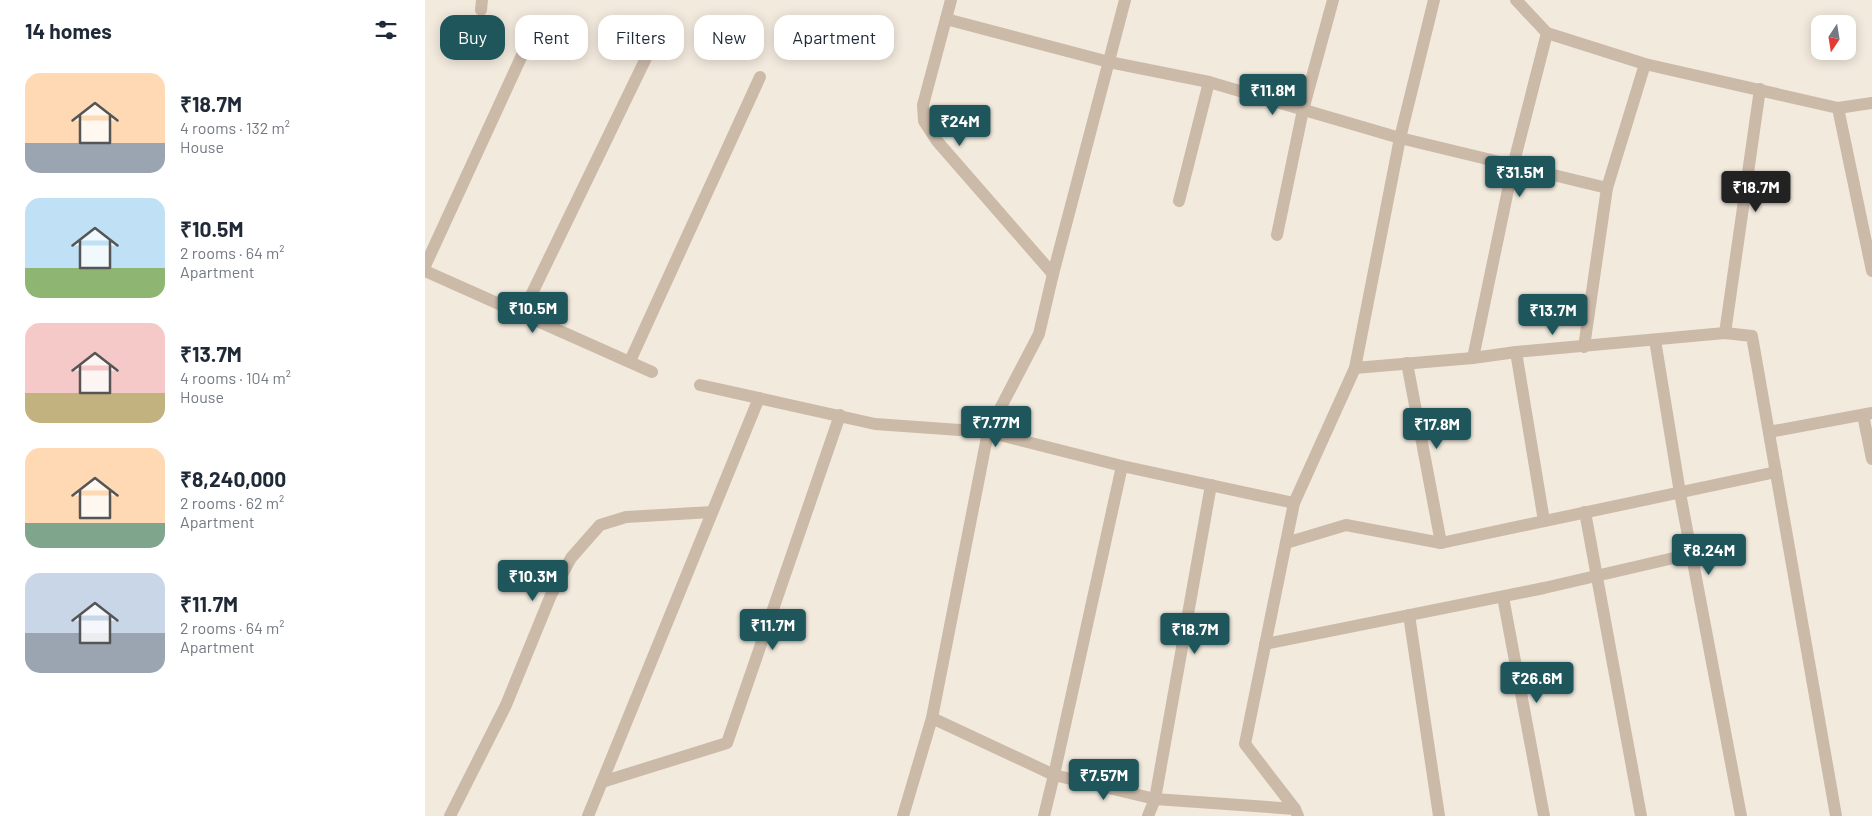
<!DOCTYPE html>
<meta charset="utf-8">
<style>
:root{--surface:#fff;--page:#f6f6f7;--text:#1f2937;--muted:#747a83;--accent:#1e565b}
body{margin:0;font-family:Barlow,sans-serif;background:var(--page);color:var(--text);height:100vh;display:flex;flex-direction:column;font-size:19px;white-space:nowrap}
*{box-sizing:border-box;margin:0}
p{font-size:16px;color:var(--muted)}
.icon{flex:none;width:28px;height:28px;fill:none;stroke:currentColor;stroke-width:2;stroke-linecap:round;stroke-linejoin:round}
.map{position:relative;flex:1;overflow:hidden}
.drawer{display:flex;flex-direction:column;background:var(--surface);width:425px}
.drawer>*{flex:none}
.guide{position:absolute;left:15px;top:15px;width:475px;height:45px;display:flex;gap:10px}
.needle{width:32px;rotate:192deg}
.fabs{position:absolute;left:1386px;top:15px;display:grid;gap:10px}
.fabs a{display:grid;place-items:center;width:45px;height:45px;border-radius:10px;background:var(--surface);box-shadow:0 2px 12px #0003;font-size:25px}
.price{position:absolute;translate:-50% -42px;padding:0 11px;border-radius:5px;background:var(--accent);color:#fff;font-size:16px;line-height:32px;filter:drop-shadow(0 1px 2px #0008)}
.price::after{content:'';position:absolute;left:50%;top:30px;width:15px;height:11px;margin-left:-8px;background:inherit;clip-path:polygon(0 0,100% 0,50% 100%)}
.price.on{background:#222;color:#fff}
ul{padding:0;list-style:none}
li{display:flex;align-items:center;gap:15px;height:125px;padding:0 25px}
li span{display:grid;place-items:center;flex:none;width:140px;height:100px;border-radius:15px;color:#555}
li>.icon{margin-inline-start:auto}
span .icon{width:60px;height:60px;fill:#fffc;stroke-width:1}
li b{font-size:21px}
h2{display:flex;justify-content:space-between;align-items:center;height:60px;padding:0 25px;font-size:21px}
.tag{padding:0 18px;border-radius:15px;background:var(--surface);box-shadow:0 2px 12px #0003;font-size:18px;line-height:45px}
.tag.on{background:var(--accent);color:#fff}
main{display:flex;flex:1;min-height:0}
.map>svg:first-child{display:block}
</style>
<main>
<section class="drawer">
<h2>14 homes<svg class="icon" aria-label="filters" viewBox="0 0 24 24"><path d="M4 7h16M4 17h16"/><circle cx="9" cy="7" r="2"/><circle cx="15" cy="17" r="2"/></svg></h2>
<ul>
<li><span style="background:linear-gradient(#ffd9b3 70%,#9aa5b1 0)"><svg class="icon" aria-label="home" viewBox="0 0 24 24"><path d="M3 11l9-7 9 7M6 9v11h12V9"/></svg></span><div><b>₹18.7M</b><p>4 rooms · 132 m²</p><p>House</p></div></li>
<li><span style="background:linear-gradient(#bfe0f5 70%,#8fb573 0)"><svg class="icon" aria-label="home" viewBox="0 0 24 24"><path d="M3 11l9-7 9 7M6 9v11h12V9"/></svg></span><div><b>₹10.5M</b><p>2 rooms · 64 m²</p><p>Apartment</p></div></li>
<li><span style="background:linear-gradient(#f6c9c9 70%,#c2b280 0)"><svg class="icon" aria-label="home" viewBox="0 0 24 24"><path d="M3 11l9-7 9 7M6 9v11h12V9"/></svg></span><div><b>₹13.7M</b><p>4 rooms · 104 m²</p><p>House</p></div></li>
<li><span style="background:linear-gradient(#ffd9b3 75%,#7fa58c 0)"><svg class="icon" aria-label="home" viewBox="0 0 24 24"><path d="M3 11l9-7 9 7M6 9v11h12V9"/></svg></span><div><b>₹8,240,000</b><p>2 rooms · 62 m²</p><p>Apartment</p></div></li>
<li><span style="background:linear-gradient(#c9d6e8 60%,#9aa5b1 0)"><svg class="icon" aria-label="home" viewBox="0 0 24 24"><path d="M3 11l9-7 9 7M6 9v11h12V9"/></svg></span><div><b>₹11.7M</b><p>2 rooms · 64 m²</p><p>Apartment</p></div></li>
</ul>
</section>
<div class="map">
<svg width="1447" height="816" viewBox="0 0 1447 816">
<rect width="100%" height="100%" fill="#f3eade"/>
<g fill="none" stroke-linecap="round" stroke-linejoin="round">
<!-- minor -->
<g stroke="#ccbaa9" stroke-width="12">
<path d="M 526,0 L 498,105 L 499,121 L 512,141 L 628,274"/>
<path d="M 1091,0 L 1122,33 L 1220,64 L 1413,108 L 1447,103"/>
<path d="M 56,10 L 57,0"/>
<path d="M 521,19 L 684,62 L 784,82 L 975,138 L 1182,188"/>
<path d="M 1413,108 L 1447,271"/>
<path d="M 754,201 L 784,82"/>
<path d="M 852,235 L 878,110 L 908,0"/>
<path d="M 0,266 L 104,40"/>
<path d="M 0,271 L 227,372"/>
<path d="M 97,314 L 223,54"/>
<path d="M 1300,333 L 1335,89"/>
<path d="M 1230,340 L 1255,493 L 1316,816"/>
<path d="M 1159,347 L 1182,188 L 1220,64"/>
<path d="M 1091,352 L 1119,521"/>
<path d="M 1048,358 L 1088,166 L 1122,33"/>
<path d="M 205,361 L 335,77"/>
<path d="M 982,363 L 1016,543"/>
<path d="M 930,368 L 1048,358 L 1091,352 L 1300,333 L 1327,336 L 1411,816"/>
<path d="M 275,385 L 450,424 L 563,432 L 697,466 L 869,503"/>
<path d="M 1438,415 L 1447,459"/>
<path d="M 1344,432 L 1447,413"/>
<path d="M 1160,512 L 1216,816"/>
<path d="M 861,543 L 921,525 L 1016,543 L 1351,472"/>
<path d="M 1078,597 L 1119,816"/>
<path d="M 984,615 L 1014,816"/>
<path d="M 840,644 L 1119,588 L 1266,554"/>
<path d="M 507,718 L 629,775 L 730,799 L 870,809"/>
<path d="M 177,782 L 302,743 L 415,415"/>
<path d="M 25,816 L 81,705 L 126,595 L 146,558 L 175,525 L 201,517 L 287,512"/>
<path d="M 163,816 L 334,398"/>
<path d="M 478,816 L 507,718 L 563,432 L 614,334 L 628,274 L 700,0"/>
<path d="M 619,816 L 629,775 L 697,466"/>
<path d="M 723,816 L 730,799 L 786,485"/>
<path d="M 873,816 L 870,809 L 820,744 L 869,503 L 930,368 L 975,138 L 1009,0"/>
</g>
</g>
</svg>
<div class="fabs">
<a><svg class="needle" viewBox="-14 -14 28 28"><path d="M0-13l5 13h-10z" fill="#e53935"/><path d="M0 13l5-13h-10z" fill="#747a83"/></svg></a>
</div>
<b class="price" style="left:848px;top:116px">₹11.8M</b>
<b class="price" style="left:535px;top:147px">₹24M</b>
<b class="price" style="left:1095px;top:198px">₹31.5M</b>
<b class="price on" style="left:1331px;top:213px">₹18.7M</b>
<b class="price" style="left:108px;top:334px">₹10.5M</b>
<b class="price" style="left:1128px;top:336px">₹13.7M</b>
<b class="price" style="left:571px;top:448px">₹7.77M</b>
<b class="price" style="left:1012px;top:450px">₹17.8M</b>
<b class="price" style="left:1284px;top:576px">₹8.24M</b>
<b class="price" style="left:108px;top:602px">₹10.3M</b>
<b class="price" style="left:348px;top:651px">₹11.7M</b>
<b class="price" style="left:770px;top:655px">₹18.7M</b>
<b class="price" style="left:1112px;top:704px">₹26.6M</b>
<b class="price" style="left:679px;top:801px">₹7.57M</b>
<div class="guide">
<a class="tag on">Buy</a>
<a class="tag">Rent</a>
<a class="tag">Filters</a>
<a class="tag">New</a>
<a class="tag">Apartment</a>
</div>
</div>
</main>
